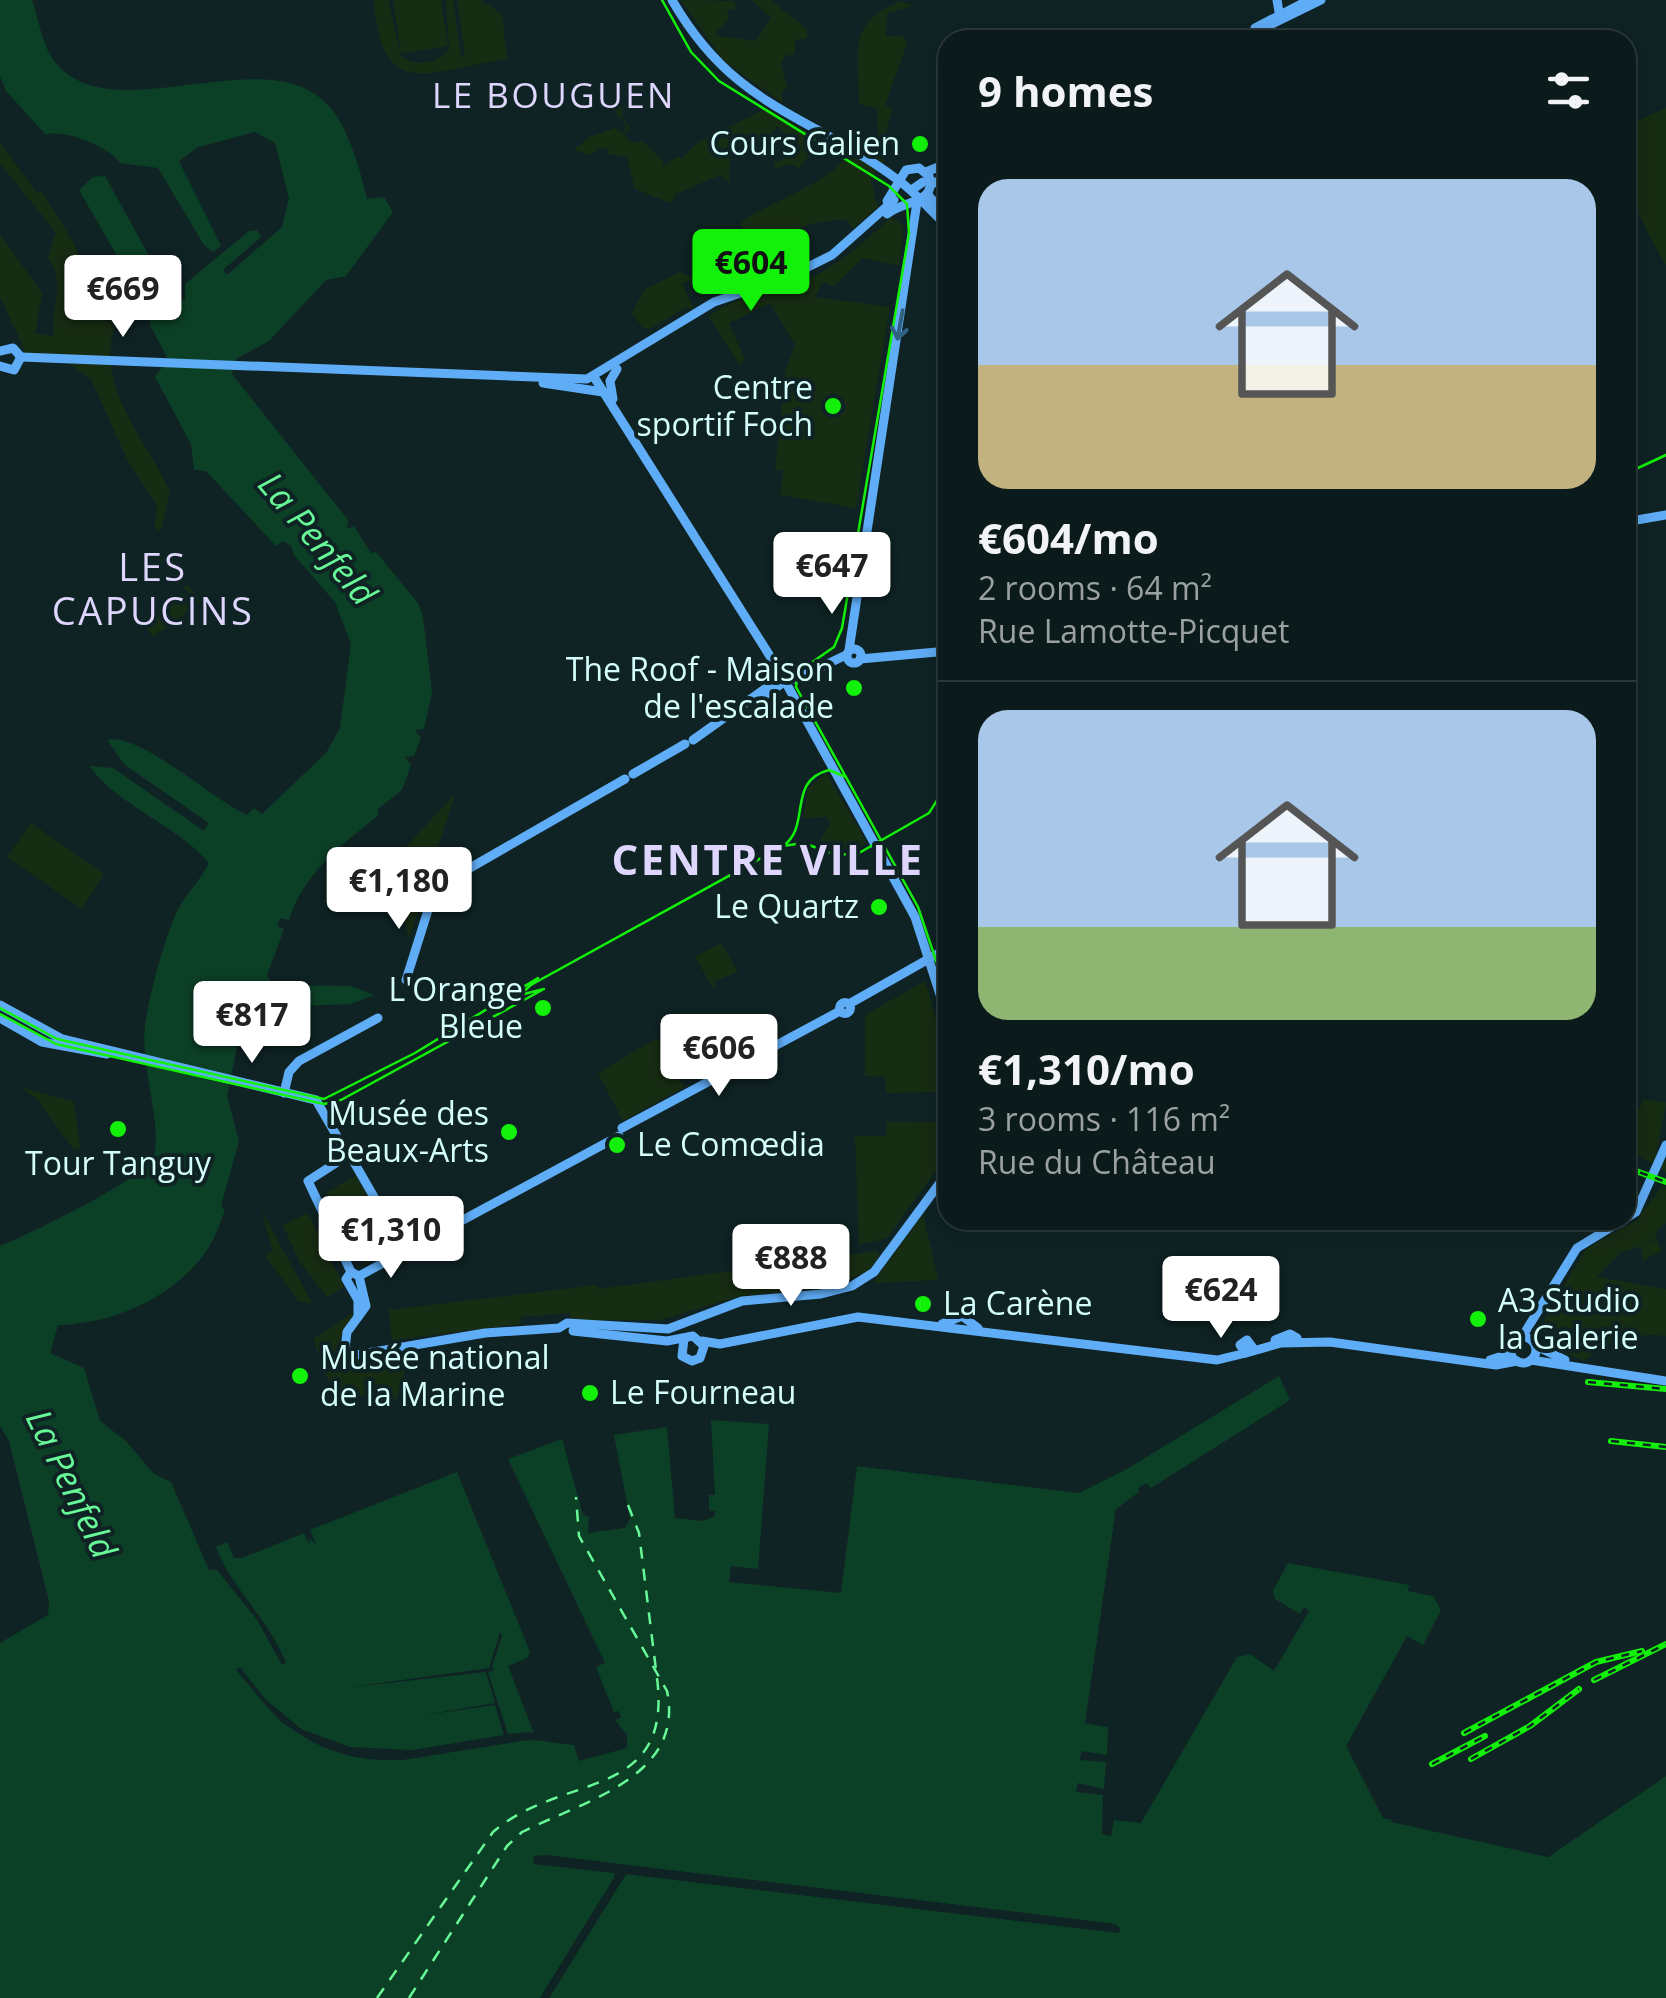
<!DOCTYPE html>
<meta charset="utf-8">
<style>
:root{--surface:#0b1a1b;--page:#142324;--text:#f1f3f6;--muted:#9aa1a3;--line:#2b383a;--accent:#13f10b}
body{margin:0;font-family:"Open Sans",sans-serif;background:var(--page);color:var(--text);height:100vh;display:flex;flex-direction:column;font-size:38px;white-space:nowrap}
*{box-sizing:border-box;margin:0}
p{font-size:32px;color:var(--muted)}
.icon{flex:none;width:55px;height:55px;fill:none;stroke:currentColor;stroke-width:2;stroke-linecap:round;stroke-linejoin:round}
.map{position:relative;flex:1;overflow:hidden}
.panel{position:absolute;left:938px;top:30px;width:698px;height:1200px;display:flex;flex-direction:column;background:var(--surface);border-radius:30px;box-shadow:0 5px 25px #0003,0 0 0 2px var(--line)}
.panel>*{flex:none}
.price{position:absolute;translate:-50% -85px;padding:0 22px;border-radius:10px;background:#fff;color:#222;font-size:32px;line-height:65px;filter:drop-shadow(0 2px 5px #0008)}
.price::after{content:'';position:absolute;left:50%;top:60px;width:30px;height:22px;margin-left:-15px;background:inherit;clip-path:polygon(0 0,100% 0,50% 100%)}
.price.on{background:var(--accent);color:#111}
ul{padding:0;list-style:none}
li{display:grid;align-content:center;gap:20px;height:530px;padding:0 40px}
li+li{border-top:2px solid var(--line)}
li span{display:grid;place-items:center;height:310px;border-radius:30px;color:#555}
li>.icon{margin-inline-start:auto}
span .icon{width:180px;height:180px;fill:#fffc;stroke-width:1}
li b{font-size:42px}
h2{display:flex;justify-content:space-between;align-items:center;height:120px;padding:0 40px;font-size:42px}
.map>svg:first-child{display:block}
</style>
<div class="map">
<svg width="1666" height="1998" viewBox="0 0 1666 1998">
<rect width="100%" height="100%" fill="#0f2324"/>
<!-- green -->
<g fill="#172d13">
<path d="M 374,0 L 388,0 L 401,56 C 417,68 437,64 449,49 L 446,0 L 453,0 L 461,57 L 465,56 L 457,0 L 480,0 L 502,14 L 507,59 C 433,69 381,106 374,0 Z"/>
<path d="M 393,0 L 441,0 L 448,46 L 401,53 Z"/>
<path d="M 681,0 L 734,1 L 738,12 L 733,8 L 727,12 L 729,19 L 716,32 L 718,36 L 755,41 L 771,18 L 752,0 L 770,0 L 807,29 L 807,38 L 795,41 L 795,54 L 785,56 L 781,64 L 788,88 L 782,91 L 782,103 L 723,60 Z"/>
<path d="M 902,1 L 912,6 L 887,13 L 886,36 L 902,36 L 907,43 L 885,105 L 893,109 L 886,132 L 887,154 L 871,181 L 878,207 L 853,229 L 846,219 C 814,222 793,226 768,249 L 780,271 L 762,282 L 738,288 L 736,281 L 757,271 L 751,253 L 682,284 L 694,309 L 685,308 L 650,329 L 643,328 L 632,313 L 645,289 L 680,272 L 691,277 C 710,264 728,259 750,248 L 740,222 C 767,204 830,182 845,158 L 873,153 L 878,140 L 878,109 L 859,104 C 859,53 845,22 902,1 Z"/>
<path d="M 614,96 L 611,102 L 623,109 L 622,118 L 630,127 L 624,135 L 632,143 L 643,141 L 663,161 L 662,167 L 678,156 L 681,159 L 698,142 L 767,108 L 822,142 L 799,168 L 790,164 L 775,169 L 774,163 L 803,149 L 777,126 L 766,140 L 736,147 L 730,153 L 729,183 L 720,175 L 676,194 L 671,203 L 635,189 L 627,157 L 608,154 L 609,149 L 600,148 L 590,155 L 574,150 L 589,137 L 615,128 L 622,133 L 627,127 L 610,104 Z"/>
<path d="M 1666,108 L 1666,265 C 1635,215 1625,185 1625,126 Z"/>
<path d="M 0,142 L 37,194 L 41,190 L 73,242 L 114,328 C 96,392 147,438 170,493 L 161,531 L 155,528 L 157,505 L 127,459 L 91,379 L 66,361 L 24,359 L 24,348 L 0,297 L 0,235 L 42,293 L 35,334 L 54,336 C 49,308 68,284 48,258 L 56,232 L 0,164 Z"/>
<path d="M 891,217 L 904,226 L 899,266 L 863,258 L 834,286 L 823,282 L 815,297 L 890,307 L 856,508 L 780,495 L 784,470 L 775,470 L 785,372 L 795,345 L 770,303 L 729,323 L 745,360 L 739,365 L 709,316 C 734,297 773,293 803,281 C 838,267 864,242 891,217 Z"/>
<path d="M 188,585 L 201,602 L 153,637 L 141,619 L 152,623 L 146,615 L 156,620 L 156,608 L 164,614 L 159,606 L 162,603 L 169,611 L 166,601 L 175,606 L 175,594 L 181,602 L 178,592 L 190,596 L 184,587 Z"/>
<path d="M 826,773 L 867,843 C 849,852 836,851 820,841 L 830,823 L 826,817 L 803,818 L 808,789 Z"/>
<path d="M 455,794 L 412,930 L 409,938 L 390,864 Z"/>
<path d="M 31,823 L 104,874 L 82,909 L 7,857 Z"/>
<path d="M 721,943 L 738,972 L 715,981 L 714,989 L 695,957 Z"/>
<path d="M 925,981 L 947,1056 L 947,1092 L 886,1093 L 886,1077 L 865,1076 L 865,1015 Z"/>
<path d="M 657,1038 L 684,1087 L 623,1121 L 598,1073 Z"/>
<path d="M 20,1087 L 74,1102 L 80,1147 L 74,1150 L 37,1099 Z"/>
<path d="M 1644,1099 L 1666,1103 L 1656,1156 L 1666,1161 L 1666,1172 L 1625,1147 L 1625,1120 L 1634,1117 Z"/>
<path d="M 887,1122 L 947,1122 L 947,1155 L 887,1238 L 859,1245 L 855,1136 L 886,1136 Z"/>
<path d="M 356,1176 L 396,1246 L 365,1264 L 327,1192 Z"/>
<path d="M 1662,1186 L 1666,1188 L 1666,1223 L 1658,1228 L 1656,1239 L 1641,1246 L 1657,1240 L 1662,1251 L 1643,1260 L 1641,1246 L 1621,1252 L 1597,1277 L 1666,1289 L 1666,1336 C 1638,1332 1605,1341 1585,1361 L 1552,1347 L 1541,1325 L 1586,1249 L 1637,1220 Z"/>
<path d="M 261,1210 L 312,1303 L 299,1302 L 265,1255 L 273,1250 Z"/>
<path d="M 308,1213 L 344,1287 L 327,1297 L 299,1261 L 283,1225 Z"/>
<path d="M 923,1214 L 938,1280 L 873,1283 Z"/>
<path d="M 877,1251 L 880,1255 L 868,1271 L 827,1288 L 740,1296 L 660,1320 L 571,1320 L 570,1313 L 521,1317 L 521,1324 L 392,1340 L 389,1310 L 597,1285 L 599,1289 Z"/>
<path d="M 354,1312 L 340,1340 L 347,1355 L 356,1358 L 411,1350 L 397,1399 L 334,1394 L 313,1339 Z"/>
</g>
<!-- water -->
<path fill="#0c4026" d="M 0,0 L 32,0 C 38,17 42,43 52,58 C 106,136 258,39 325,102 C 348,124 360,169 367,199 L 384,197 L 393,212 L 346,276 L 326,280 L 269,341 L 236,359 L 232,374 L 348,520 L 347,529 L 354,526 L 371,553 L 376,552 L 418,603 L 423,617 L 432,693 L 424,729 L 415,730 L 421,738 L 414,756 L 405,757 L 411,765 L 402,790 L 378,809 L 378,816 C 343,843 303,874 289,920 L 280,918 L 277,926 L 284,929 L 267,975 L 272,985 L 351,986 L 374,995 L 351,1004 L 245,1008 L 227,1096 L 239,1141 L 221,1206 L 225,1210 C 220,1222 216,1236 209,1247 C 178,1296 114,1324 58,1325 L 50,1353 L 84,1368 L 100,1421 L 126,1441 L 154,1474 L 171,1482 L 209,1570 L 217,1570 L 257,1620 L 282,1665 L 286,1663 C 269,1619 231,1588 216,1547 L 227,1542 L 234,1558 L 242,1558 L 304,1533 L 310,1547 L 308,1538 L 316,1544 L 310,1530 L 457,1472 L 530,1652 L 527,1658 L 508,1666 L 534,1733 C 448,1747 354,1777 280,1714 C 264,1700 253,1682 239,1667 C 272,1730 337,1768 409,1759 C 449,1754 490,1741 530,1740 C 542,1740 559,1744 574,1745 L 579,1761 L 627,1748 L 627,1735 L 615,1720 L 621,1718 L 619,1711 L 614,1712 L 596,1667 L 605,1663 L 508,1459 L 562,1439 L 583,1515 L 589,1517 L 588,1533 L 625,1528 L 630,1519 L 614,1435 L 667,1427 L 675,1518 L 703,1521 L 715,1516 L 715,1511 L 709,1510 L 709,1495 L 715,1495 L 711,1420 L 769,1424 L 758,1569 L 731,1566 L 729,1582 L 841,1593 L 857,1466 L 1079,1493 L 1127,1469 L 1279,1376 L 1290,1400 L 1151,1488 L 1147,1483 L 1138,1488 L 1139,1492 L 1116,1509 L 1086,1723 L 1108,1727 L 1107,1755 L 1082,1751 L 1079,1760 L 1106,1762 L 1104,1789 L 1078,1783 L 1076,1792 L 1103,1795 L 1102,1834 L 1111,1836 L 1114,1820 L 1141,1823 L 1237,1657 L 1250,1654 L 1274,1671 L 1309,1611 L 1304,1607 L 1300,1614 L 1275,1599 L 1273,1591 L 1288,1563 L 1409,1585 L 1408,1591 L 1433,1596 L 1441,1610 L 1423,1645 L 1407,1636 L 1346,1746 L 1383,1818 L 1548,1857 L 1666,1776 L 1666,1998 L 549,1998 L 626,1874 L 1119,1933 L 1120,1928 L 1115,1924 L 545,1855 L 532,1860 L 614,1873 L 614,1878 L 540,1998 L 0,1998 L 0,1643 L 48,1615 L 49,1601 L 9,1441 L 0,1426 L 0,1246 C 24,1237 145,1178 153,1158 C 164,1128 140,1068 145,1025 C 149,997 166,930 180,906 C 190,889 200,881 209,863 C 176,824 121,808 89,766 L 113,768 L 204,831 L 209,823 L 125,765 L 107,740 C 139,732 212,799 247,815 L 254,808 L 262,814 L 326,753 L 340,728 L 351,644 L 335,602 L 294,555 L 291,546 L 283,541 L 276,546 L 206,471 L 194,470 L 191,444 L 155,377 L 168,359 L 150,325 L 150,313 L 79,190 L 93,177 L 105,176 L 175,303 L 185,299 L 185,284 L 249,231 L 257,230 L 261,237 L 223,270 L 227,275 L 282,227 L 289,198 L 275,143 L 255,132 L 198,147 L 179,161 L 221,246 L 213,252 L 204,245 L 158,168 L 120,163 C 111,147 59,127 46,135 L 6,91 L 0,76 Z"/>
<!-- pier -->
<g fill="#0f2324">
<path d="M 857,1461 L 1080,1488 L 1079,1493 L 857,1466 Z"/>
<path d="M 1116,1509 L 1123,1509 L 1091,1719 L 1108,1722 L 1108,1727 L 1085,1723 Z"/>
<path d="M 500,1632 L 502,1636 L 492,1667 L 495,1670 L 488,1672 L 508,1734 L 528,1732 L 534,1733 L 536,1739 L 401,1760 L 356,1757 L 321,1746 L 281,1722 L 236,1670 L 240,1667 L 264,1698 L 301,1729 L 350,1747 L 412,1750 L 504,1735 L 495,1705 L 418,1716 L 495,1703 L 486,1672 L 344,1688 L 489,1668 Z"/>
<path d="M 1666,1771 L 1666,1776 L 1548,1857 L 1391,1822 L 1395,1809 L 1395,1817 L 1547,1852 Z"/>
<path d="M 545,1855 L 1115,1924 L 1120,1933 L 626,1874 L 549,1998 L 540,1998 L 614,1878 L 614,1873 L 533,1864 L 534,1856 Z"/>
</g>
<g fill="none" stroke-linecap="round" stroke-linejoin="round">
<!-- ferry -->
<g stroke="#67f897" stroke-width="2.5" stroke-dasharray="12 10" stroke-linecap="butt">
<path d="M 628,1505 L 639,1533 L 656,1670"/>
<path d="M 377,1998 L 493,1832 C 562,1772 673,1802 657,1678"/>
<path d="M 409,1998 L 507,1846 L 522,1832 C 584,1801 685,1777 667,1691 L 579,1536 L 576,1497"/>
</g>
<!-- major -->
<g stroke="#60adf7" stroke-width="9">
<path d="M 672,0 C 735,109 806,112 898,180 C 916,193 931,211 948,227"/>
<path d="M 1277,0 L 1280,18"/>
<path d="M 1255,28 L 1309,0"/>
<path d="M 1239,40 L 1321,0"/>
<path d="M 926,172 L 948,163"/>
<path d="M 932,184 L 948,176"/>
<path d="M 913,189 L 923,182"/>
<path d="M 928,195 L 948,218"/>
<path d="M 887,201 L 906,170 L 919,168 L 929,176 C 937,204 904,200 887,214"/>
<path d="M 0,351 L 13,348 L 21,357"/>
<path d="M 21,357 L 587,379 L 714,302 L 788,277 L 832,255 L 894,200"/>
<path d="M 0,366 L 14,370 L 21,357"/>
<path d="M 594,377 L 780,672 L 915,917 L 948,1019"/>
<path d="M 543,383 L 603,392"/>
<path d="M 613,399 L 610,381 L 617,369"/>
<path d="M 1625,522 L 1666,515"/>
<circle cx="854" cy="656" r="7"/>
<path d="M 849,650 L 917,202"/>
<path d="M 860,659 L 948,651"/>
<path d="M 758,700 L 784,682"/>
<path d="M 693,740 L 773,683 L 798,678 L 846,655"/>
<path d="M 633,774 L 685,744"/>
<path d="M 435,888 L 625,779"/>
<path d="M 406,980 L 435,888 L 433,883 L 438,880"/>
<circle cx="845" cy="1008" r="5.5"/>
<path d="M 849,1004 L 948,948"/>
<path d="M 0,1005 L 62,1039 L 316,1100 L 346,1152"/>
<path d="M 0,1018 L 42,1042 L 107,1054"/>
<path d="M 284,1093 L 289,1072 L 299,1061 L 378,1018"/>
<path d="M 622,1128 L 840,1011"/>
<path d="M 345,1157 L 308,1181 L 351,1272"/>
<path d="M 351,1157 L 405,1251"/>
<path d="M 351,1272 L 359,1276 L 366,1306 L 347,1332 L 345,1349 L 356,1355 L 485,1333 L 559,1328 L 567,1323 L 668,1329 L 742,1301 L 821,1294 L 852,1286 L 874,1272 L 948,1172"/>
<path d="M 351,1272 L 346,1279 L 358,1300 L 358,1317"/>
<path d="M 359,1276 L 619,1136"/>
<path d="M 942,1324 L 962,1316 L 978,1328"/>
<path d="M 573,1331 L 667,1341 L 693,1336 L 704,1346 L 700,1358 L 692,1361 L 682,1356 L 684,1339"/>
<circle cx="1523" cy="1350" r="13"/>
<path d="M 1522,1337 L 1577,1248 L 1636,1212 L 1666,1145"/>
<path d="M 1275,1340 L 1290,1334 L 1297,1338"/>
<path d="M 702,1341 L 720,1344 L 858,1317 L 1217,1360 L 1246,1353"/>
<path d="M 1536,1346 L 1565,1360"/>
<path d="M 1253,1348 L 1247,1340 L 1240,1345 L 1246,1353 L 1281,1343 L 1330,1342 L 1496,1365 L 1517,1361"/>
<path d="M 1490,1360 L 1511,1353"/>
<path d="M 1531,1360 L 1666,1381"/>
</g>
<!-- tram -->
<g stroke="#13f10b" stroke-width="2.5">
<path d="M 662,0 L 691,52 L 719,81 L 889,186 L 907,204 L 909,233 L 842,628 L 834,647 L 798,672 L 796,687 L 918,907 L 948,996"/>
<path d="M 1625,474 L 1666,455"/>
<path d="M 783,846 C 812,826 786,781 829,770 L 846,777"/>
<path d="M 529,986 L 783,846 L 803,843 L 837,855 L 859,853 L 929,813 L 948,783"/>
<path d="M 0,1008 L 57,1039 L 324,1099 L 415,1053 L 538,978 L 520,995 L 544,989 L 341,1100 L 324,1104 L 56,1044 L 0,1014"/>
</g>
<!-- rail casing -->
<g stroke="#13f10b" stroke-width="6">
<g id="rail">
<path d="M 1625,1167 L 1666,1182"/>
<path d="M 1588,1382 L 1666,1389"/>
<path d="M 1611,1441 L 1666,1447"/>
<path d="M 1594,1680 L 1666,1644"/>
<path d="M 1464,1733 L 1596,1662 L 1642,1651"/>
<path d="M 1471,1759 L 1530,1726 L 1579,1689"/>
<path d="M 1432,1764 L 1485,1736"/>
</g>
</g>
<!-- rail -->
<use href="#rail" stroke="#0f2324" stroke-width="2.5" stroke-dasharray="8" stroke-linecap="butt"/>
</g>
<!-- one-way arrows -->
<defs><path id="oneway-shaft" d="M-6 0H5M1.5-3L5.5 0L1.5 3" fill="none" stroke-width="1.6" stroke-linecap="round" stroke-linejoin="round" transform="scale(2.5)"/></defs>
<use stroke="#336183" href="#oneway-shaft" transform="translate(900 325) rotate(100)"/>
<!-- markers -->
<g fill="#13f10b" stroke="#0f2324" stroke-width="4">
<circle cx="920" cy="144" r="10"/>
<circle cx="833" cy="406" r="10"/>
<circle cx="854" cy="688" r="10"/>
<circle cx="879" cy="907" r="10"/>
<circle cx="543" cy="1008" r="10"/>
<circle cx="118" cy="1129" r="10"/>
<circle cx="509" cy="1132" r="10"/>
<circle cx="617" cy="1145" r="10"/>
<circle cx="923" cy="1304" r="10"/>
<circle cx="1478" cy="1319" r="10"/>
<circle cx="300" cy="1376" r="10"/>
<circle cx="590" cy="1393" r="10"/>
</g>
<g text-anchor="middle" stroke-width="8" stroke-linejoin="round" paint-order="stroke">
<!-- poi labels -->
<g font-size="32" fill="#d4fdfc" stroke="#0f2324" text-anchor="end">
<text x="900" y="155">Cours Galien</text>
<text x="813" y="399">Centre<tspan x="813" dy="37">sportif Foch</tspan></text>
<text x="834" y="681">The Roof - Maison<tspan x="834" dy="37">de l'escalade</tspan></text>
<text x="859" y="918">Le Quartz</text>
<text x="523" y="1001">L'Orange<tspan x="523" dy="37">Bleue</tspan></text>
<text x="489" y="1125">Musée des<tspan x="489" dy="37">Beaux-Arts</tspan></text>
<text x="637" y="1156" text-anchor="start">Le Comœdia</text>
<text x="118" y="1175" text-anchor="middle">Tour Tanguy</text>
<text x="1498" y="1312" text-anchor="start">A3 Studio<tspan x="1498" dy="37">la Galerie</tspan></text>
<text x="943" y="1315" text-anchor="start">La Carène</text>
<text x="320" y="1369" text-anchor="start">Musée national<tspan x="320" dy="37">de la Marine</tspan></text>
<text x="610" y="1404" text-anchor="start">Le Fourneau</text>
</g>
<!-- neighbourhood labels -->
<g font-size="35" letter-spacing="2.5" fill="#dfd6fd" stroke="#0f2324">
<text x="554" y="108">LE BOUGUEN</text>
</g>
<!-- water labels -->
<g font-size="35" font-style="italic" fill="#67f897" stroke="#0f2324">
<text transform="translate(317 539) rotate(50)" y="12">La Penfeld</text>
<text transform="translate(71 1484) rotate(64)" y="12">La Penfeld</text>
</g>
<!-- quarter labels -->
<g font-size="38" letter-spacing="2.5" fill="#dfd6fd" stroke="#0f2324">
<text x="153" y="581">LES<tspan x="153" dy="44">CAPUCINS</tspan></text>
</g>
<!-- district labels -->
<g font-size="42" font-weight="bold" letter-spacing="2.5" fill="#dfd6fd" stroke="#0f2324">
<text x="768" y="875">CENTRE VILLE</text>
</g>
</g>
</svg>
<b class="price on" style="left:751px;top:314px">€604</b>
<b class="price" style="left:123px;top:340px">€669</b>
<b class="price" style="left:832px;top:617px">€647</b>
<b class="price" style="left:399px;top:932px">€1,180</b>
<b class="price" style="left:252px;top:1066px">€817</b>
<b class="price" style="left:719px;top:1099px">€606</b>
<b class="price" style="left:391px;top:1281px">€1,310</b>
<b class="price" style="left:791px;top:1309px">€888</b>
<b class="price" style="left:1221px;top:1341px">€624</b>
<section class="panel">
<h2>9 homes<svg class="icon" aria-label="filters" viewBox="0 0 24 24"><path d="M4 7h16M4 17h16"/><circle cx="9" cy="7" r="2"/><circle cx="15" cy="17" r="2"/></svg></h2>
<ul>
<li><span style="background:linear-gradient(#a9c7e8 60%,#c2b280 0)"><svg class="icon" aria-label="home" viewBox="0 0 24 24"><path d="M3 11l9-7 9 7M6 9v11h12V9"/></svg></span><div><b>€604/mo</b><p>2 rooms · 64 m²</p><p>Rue Lamotte-Picquet</p></div></li>
<li><span style="background:linear-gradient(#a9c7e8 70%,#8fb573 0)"><svg class="icon" aria-label="home" viewBox="0 0 24 24"><path d="M3 11l9-7 9 7M6 9v11h12V9"/></svg></span><div><b>€1,310/mo</b><p>3 rooms · 116 m²</p><p>Rue du Château</p></div></li>
</ul>
</section>
</div>
